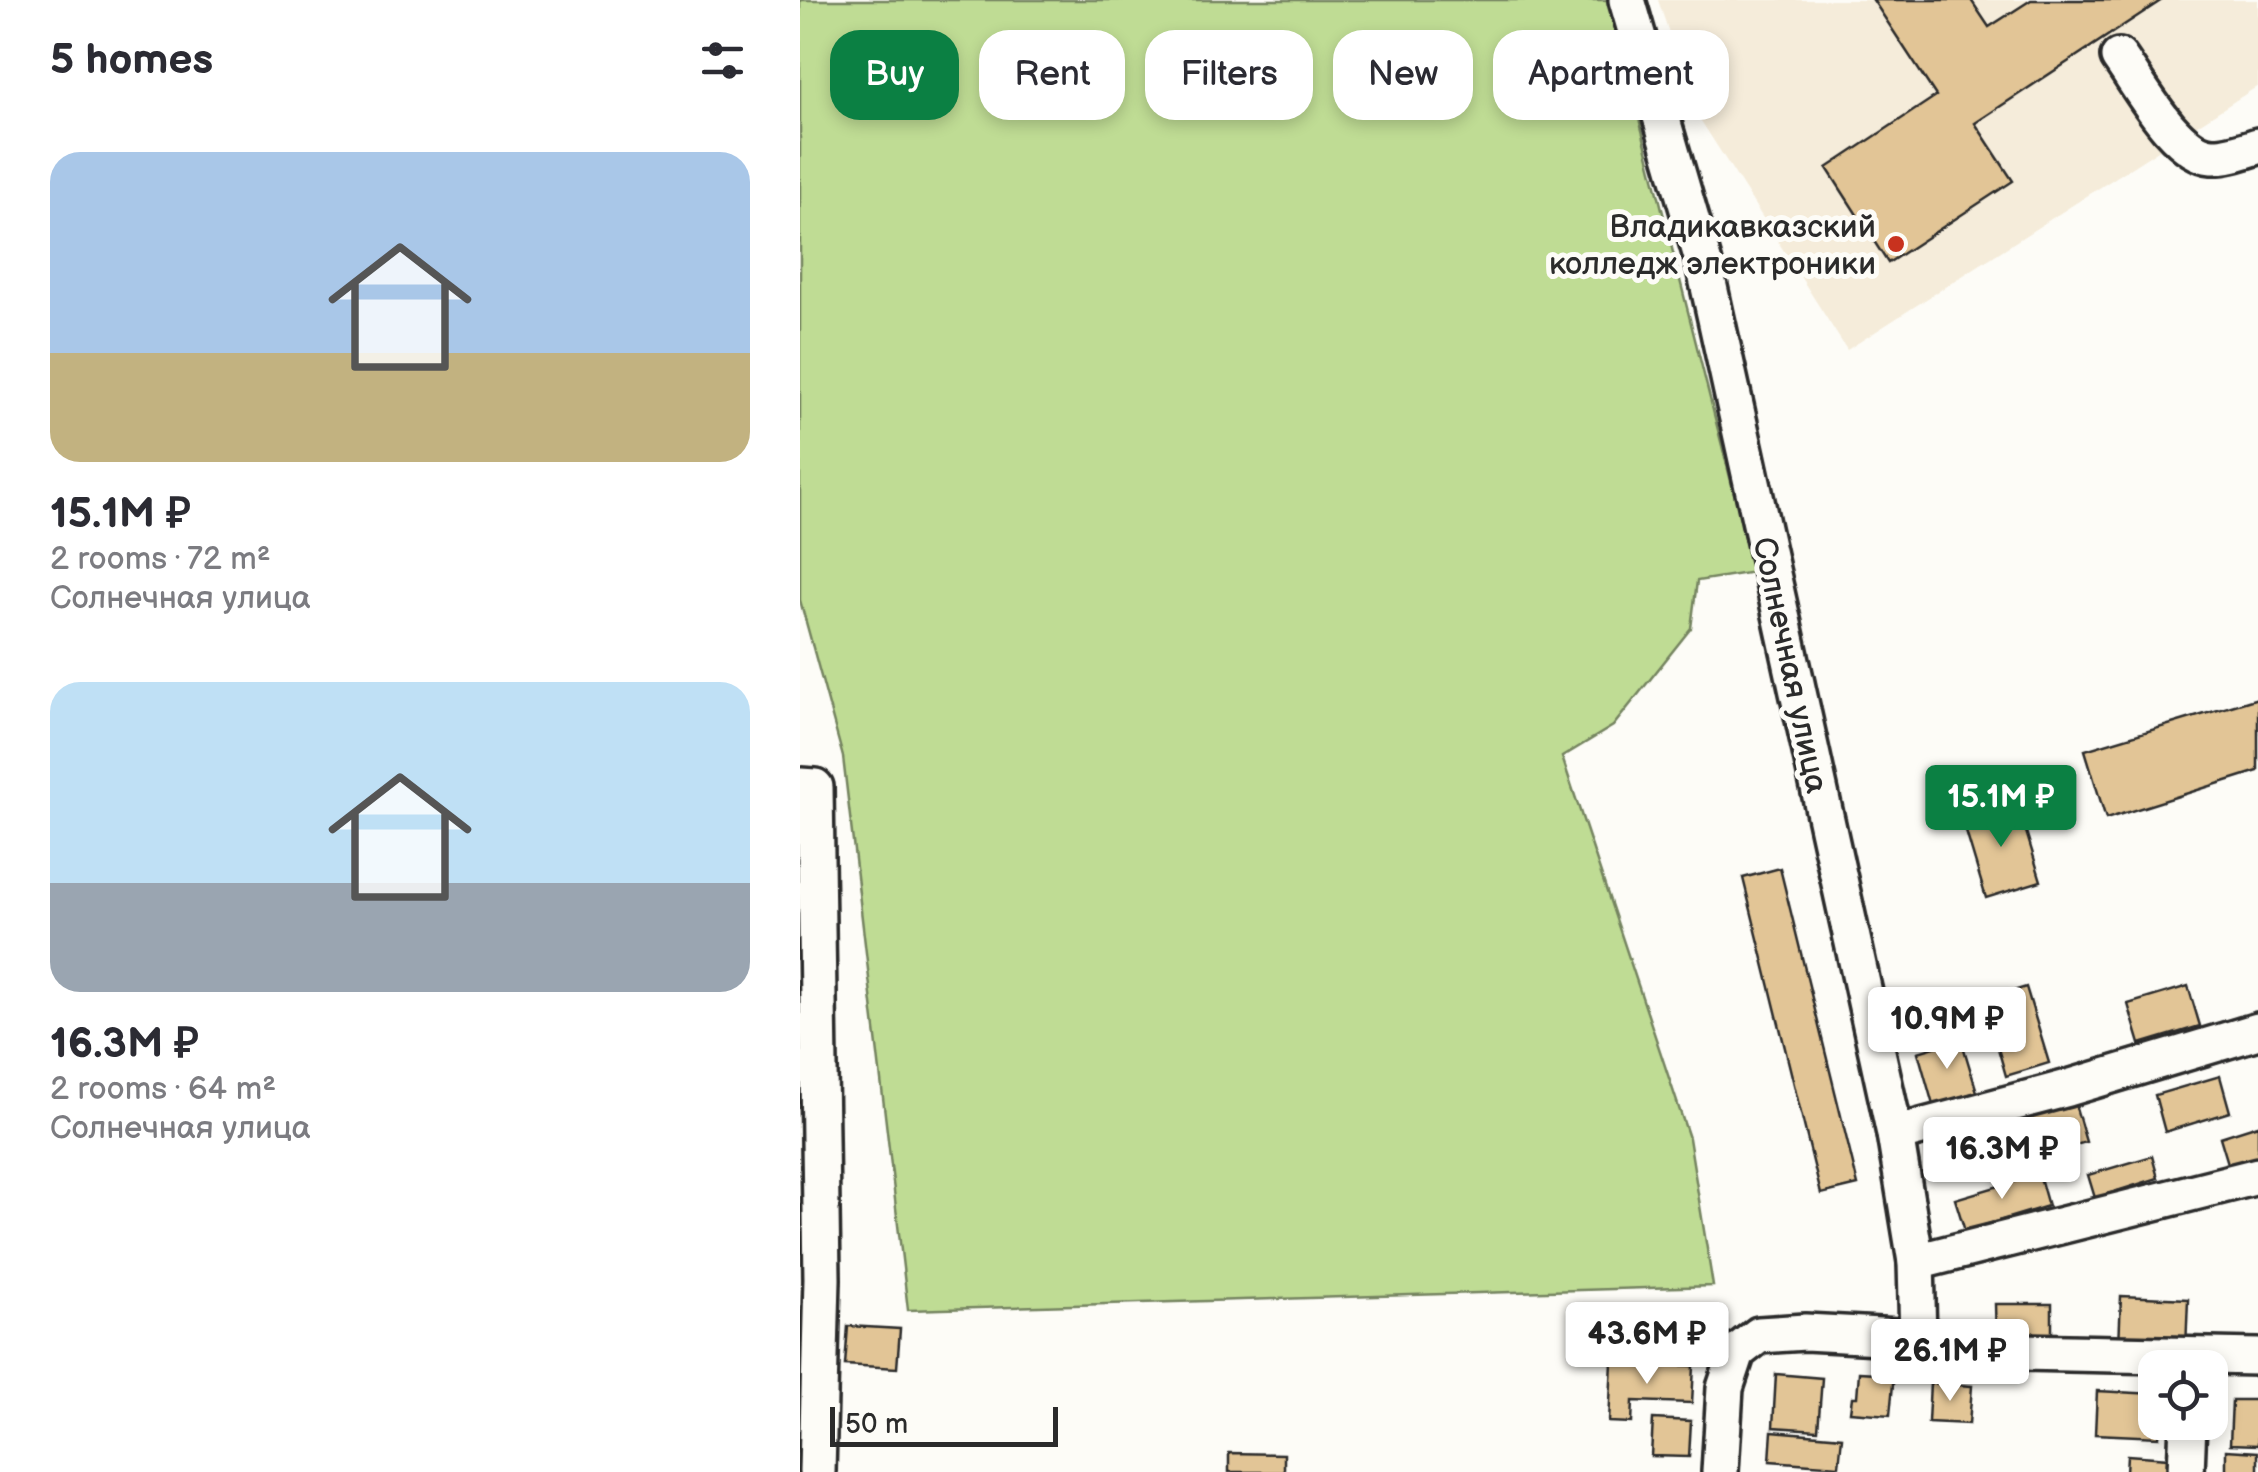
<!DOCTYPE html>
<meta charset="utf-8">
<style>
:root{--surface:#fff;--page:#f7f7f7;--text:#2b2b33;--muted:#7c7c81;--accent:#0b8043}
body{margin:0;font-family:"Balsamiq Sans",sans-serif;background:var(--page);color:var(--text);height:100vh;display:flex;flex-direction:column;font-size:38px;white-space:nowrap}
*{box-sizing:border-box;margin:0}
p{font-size:32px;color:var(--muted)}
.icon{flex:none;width:55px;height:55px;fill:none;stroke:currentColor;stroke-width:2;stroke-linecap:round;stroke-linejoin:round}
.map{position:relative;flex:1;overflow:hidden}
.drawer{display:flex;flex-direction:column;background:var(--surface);width:800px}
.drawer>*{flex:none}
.top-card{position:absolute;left:30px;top:30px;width:950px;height:90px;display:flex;gap:20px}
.tools{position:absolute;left:1338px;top:1350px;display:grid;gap:20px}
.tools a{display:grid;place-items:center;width:90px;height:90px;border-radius:20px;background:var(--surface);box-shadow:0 5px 15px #0003;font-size:50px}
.scale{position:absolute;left:30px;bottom:25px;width:228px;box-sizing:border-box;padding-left:10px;border:5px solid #2b2b2b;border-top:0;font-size:28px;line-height:35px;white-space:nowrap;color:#2b2b2b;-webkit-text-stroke:8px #fdfcf7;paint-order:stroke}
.price{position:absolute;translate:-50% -85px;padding:0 22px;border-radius:10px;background:#fff;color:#222;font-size:32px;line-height:65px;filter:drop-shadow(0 2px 5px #0008)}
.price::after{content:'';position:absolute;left:50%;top:60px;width:30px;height:22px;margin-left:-15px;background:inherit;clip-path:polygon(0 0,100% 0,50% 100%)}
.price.active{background:var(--accent);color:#fff}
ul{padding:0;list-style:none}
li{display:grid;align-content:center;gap:20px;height:530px;padding:0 50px}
li span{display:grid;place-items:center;height:310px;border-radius:30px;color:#555}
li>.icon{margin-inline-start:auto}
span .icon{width:180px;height:180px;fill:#fffc;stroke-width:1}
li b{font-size:42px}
h2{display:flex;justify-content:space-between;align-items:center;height:120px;padding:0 50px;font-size:42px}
.pill{padding:0 35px;border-radius:30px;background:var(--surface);box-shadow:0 5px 15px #0003;font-size:35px;line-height:90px}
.pill.active{background:var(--accent);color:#fff}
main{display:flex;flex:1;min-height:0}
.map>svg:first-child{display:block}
</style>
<main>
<section class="drawer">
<h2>5 homes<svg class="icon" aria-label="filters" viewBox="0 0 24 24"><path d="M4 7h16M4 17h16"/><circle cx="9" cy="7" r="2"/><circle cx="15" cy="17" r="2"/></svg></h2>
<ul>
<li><span style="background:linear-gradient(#a9c7e8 65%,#c2b280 0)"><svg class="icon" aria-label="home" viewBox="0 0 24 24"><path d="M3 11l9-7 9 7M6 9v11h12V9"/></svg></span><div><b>15.1M ₽</b><p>2 rooms · 72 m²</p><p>Солнечная улица</p></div></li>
<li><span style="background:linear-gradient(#bfe0f5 65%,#9aa5b1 0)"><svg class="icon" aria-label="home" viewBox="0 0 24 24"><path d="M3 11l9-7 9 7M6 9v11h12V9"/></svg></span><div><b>16.3M ₽</b><p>2 rooms · 64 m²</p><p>Солнечная улица</p></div></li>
</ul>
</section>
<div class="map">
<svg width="1458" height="1472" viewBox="0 0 1458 1472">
<rect width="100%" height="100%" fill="#fdfcf7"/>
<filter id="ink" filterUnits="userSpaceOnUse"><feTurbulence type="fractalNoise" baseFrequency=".01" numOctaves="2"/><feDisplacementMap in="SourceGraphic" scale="20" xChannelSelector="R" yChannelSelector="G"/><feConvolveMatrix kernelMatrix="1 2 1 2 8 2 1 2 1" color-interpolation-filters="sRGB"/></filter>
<g filter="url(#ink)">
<!-- built -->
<path fill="#f5ecda" d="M 858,0 L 1458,0 L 1458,86 L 1047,350 L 896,113 Z"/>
<!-- green -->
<path fill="#bfdc94" stroke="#758460" stroke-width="2.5" d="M 0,0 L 809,0 L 954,572 L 897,581 L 891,628 L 813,726 L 762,757 L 889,1138 L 913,1286 L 108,1310 L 43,757 L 0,600 Z"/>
<!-- building -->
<g fill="#e2c596" stroke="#2b2b2b" stroke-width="2.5">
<path d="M 1073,0 L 1171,0 L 1189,27 L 1231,0 L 1362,0 L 1175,123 L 1213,181 L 1088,263 L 1027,168 L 1136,96 Z"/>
<path d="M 1458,698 L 1458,771 L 1306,819 L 1285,750 Z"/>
<path d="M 1217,802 L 1241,881 L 1186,898 L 1162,818 Z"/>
<path d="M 980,868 L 1058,1185 L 1021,1194 L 943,878 Z"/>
<path d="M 1388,986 L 1400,1026 L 1340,1044 L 1328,1004 Z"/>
<path d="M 1226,987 L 1249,1063 L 1206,1076 L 1184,1000 Z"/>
<path d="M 1161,1039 L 1177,1092 L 1133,1105 L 1118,1052 Z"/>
<path d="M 1420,1076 L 1430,1112 L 1365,1132 L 1355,1095 Z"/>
<path d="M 1275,1104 L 1286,1142 L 1229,1159 L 1218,1121 Z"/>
<path d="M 1458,1125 L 1458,1162 L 1430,1170 L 1420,1137 Z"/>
<path d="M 1352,1156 L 1358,1178 L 1295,1198 L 1288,1175 Z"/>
<path d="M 1239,1174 L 1248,1206 L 1165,1231 L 1155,1199 Z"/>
<path d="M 1321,1296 L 1388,1299 L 1386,1349 L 1319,1346 Z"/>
<path d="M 1195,1304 L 1252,1304 L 1252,1340 L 1196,1340 Z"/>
<path d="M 48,1326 L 100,1329 L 97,1368 L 45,1365 Z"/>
<path d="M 812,1362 L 894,1366 L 892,1403 L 833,1401 L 832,1423 L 809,1422 Z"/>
<path d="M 1059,1372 L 1094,1374 L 1090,1415 L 1050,1412 L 1052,1397 L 1057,1397 Z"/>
<path d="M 976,1374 L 1022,1378 L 1018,1430 L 973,1427 Z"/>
<path d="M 1130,1383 L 1172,1386 L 1169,1424 L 1128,1422 Z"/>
<path d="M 1297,1391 L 1355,1394 L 1355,1422 L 1360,1422 L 1359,1437 L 1295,1434 Z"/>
<path d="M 1432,1400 L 1458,1400 L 1458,1445 L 1430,1444 Z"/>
<path d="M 853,1419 L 891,1421 L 889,1457 L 851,1456 Z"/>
<path d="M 972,1431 L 1042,1437 L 1039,1466 L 970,1461 Z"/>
<path d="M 1426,1450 L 1458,1452 L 1458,1472 L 1426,1472 Z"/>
<path d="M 429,1453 L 484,1454 L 484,1472 L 429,1472 Z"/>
<path d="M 1327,1455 L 1368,1458 L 1367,1472 L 1326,1472 Z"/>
</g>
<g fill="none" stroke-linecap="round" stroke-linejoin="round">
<!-- minor casing -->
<g stroke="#2b2b2b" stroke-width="42">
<g id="minor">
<path d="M 827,0 L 904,264 L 1095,1134 L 1116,1262 L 1118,1338"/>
<path d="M 1319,57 C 1340,86 1375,153 1412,156 C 1426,157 1445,150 1458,146"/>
<path d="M 0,786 L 15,787 L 22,1279 L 17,1472"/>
<path d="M 1095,1134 L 1268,1088 L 1458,1031"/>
<path d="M 1116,1262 L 1458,1176"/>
<path d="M 920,1472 L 925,1388 L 937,1352 L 959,1335 L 1005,1332 L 1118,1338 L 1173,1351 L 1458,1357"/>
<path d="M 1386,1472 L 1388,1422"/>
</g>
</g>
<!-- minor -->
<use href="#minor" stroke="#fdfcf7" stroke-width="35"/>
</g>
</g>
<!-- markers -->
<circle fill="#c8321e" stroke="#fdfcf7" stroke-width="4" cx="1096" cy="244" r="10"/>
<g text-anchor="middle" stroke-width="10" stroke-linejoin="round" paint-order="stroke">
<!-- poi labels -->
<g font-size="32" fill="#2b2b2b" stroke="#fdfcf7" text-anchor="end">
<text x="1076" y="237">Владикавказский<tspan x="1076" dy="37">колледж электроники</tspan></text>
</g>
<!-- street labels -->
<g font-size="32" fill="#2b2b2b" stroke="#fdfcf7">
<text transform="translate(991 665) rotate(78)" y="11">Солнечная улица</text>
</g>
</g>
</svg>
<div class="tools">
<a><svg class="icon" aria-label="locate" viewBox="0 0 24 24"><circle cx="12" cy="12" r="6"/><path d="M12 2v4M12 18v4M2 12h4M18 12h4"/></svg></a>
</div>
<div class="scale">50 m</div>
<b class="price active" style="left:1201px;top:850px">15.1M ₽</b>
<b class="price" style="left:1147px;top:1072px">10.9M ₽</b>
<b class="price" style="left:1202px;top:1202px">16.3M ₽</b>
<b class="price" style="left:847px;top:1387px">43.6M ₽</b>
<b class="price" style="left:1150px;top:1404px">26.1M ₽</b>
<div class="top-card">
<a class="pill active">Buy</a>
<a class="pill">Rent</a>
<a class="pill">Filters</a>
<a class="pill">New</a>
<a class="pill">Apartment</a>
</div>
</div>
</main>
